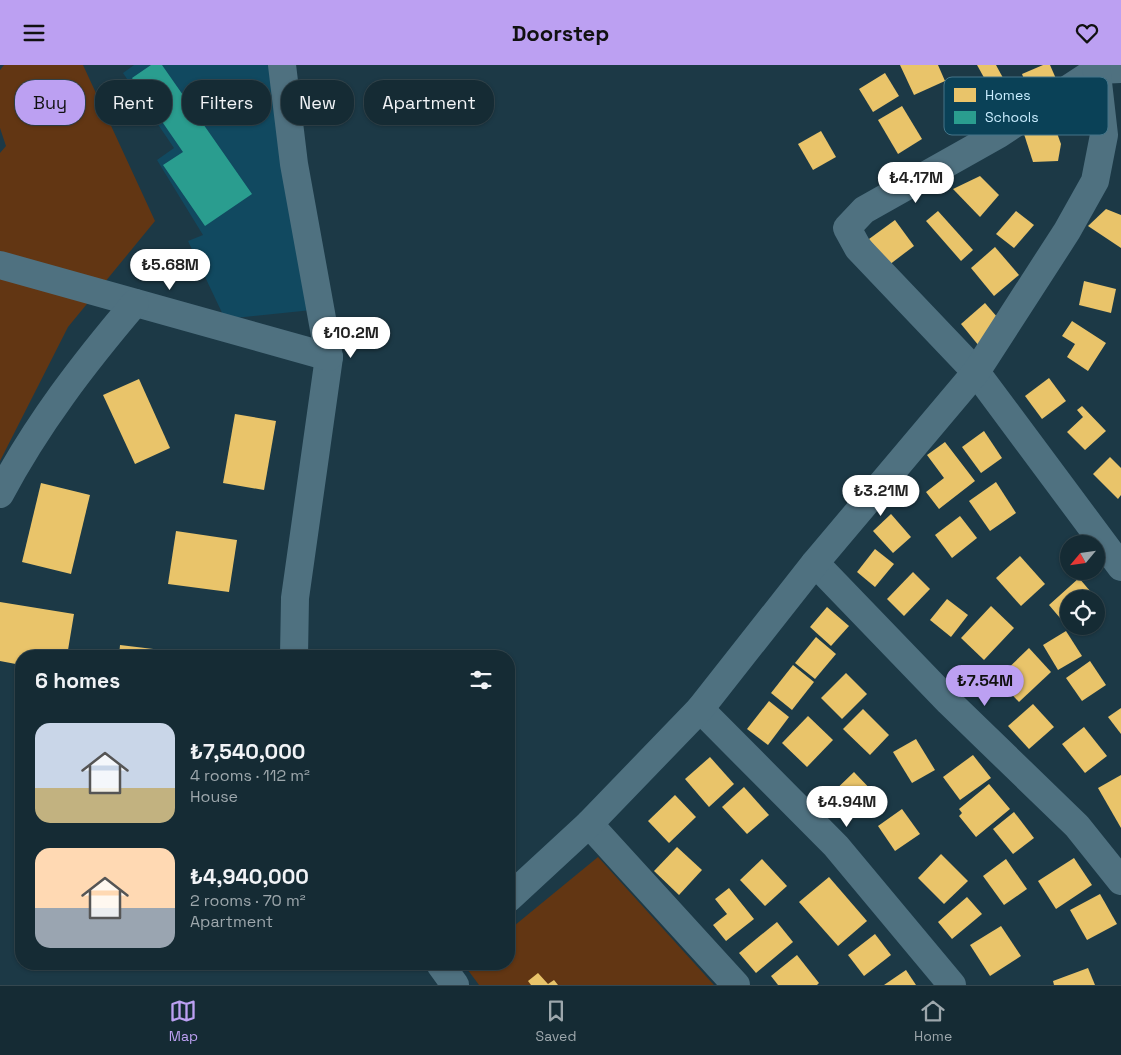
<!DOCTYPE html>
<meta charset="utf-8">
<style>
:root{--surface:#152b34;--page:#223740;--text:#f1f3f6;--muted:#9da7ac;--line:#34474f;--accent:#bca0f2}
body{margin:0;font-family:"Space Grotesk",sans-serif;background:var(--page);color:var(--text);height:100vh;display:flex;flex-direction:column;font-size:19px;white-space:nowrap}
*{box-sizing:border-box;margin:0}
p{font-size:16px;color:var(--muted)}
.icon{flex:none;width:28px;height:28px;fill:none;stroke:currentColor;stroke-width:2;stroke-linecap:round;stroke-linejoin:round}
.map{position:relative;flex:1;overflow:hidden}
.side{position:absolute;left:15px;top:585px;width:500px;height:320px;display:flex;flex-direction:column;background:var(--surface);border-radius:20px;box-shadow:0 1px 4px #0004,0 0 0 1px var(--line)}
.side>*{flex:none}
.banner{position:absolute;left:15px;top:15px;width:500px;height:45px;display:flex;gap:10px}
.needle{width:32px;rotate:241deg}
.controls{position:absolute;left:1060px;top:470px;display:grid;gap:10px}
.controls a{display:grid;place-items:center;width:45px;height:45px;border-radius:50%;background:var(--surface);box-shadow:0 1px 4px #0004,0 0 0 1px var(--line);font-size:25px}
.price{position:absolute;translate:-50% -42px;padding:0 11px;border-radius:18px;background:#fff;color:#222;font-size:16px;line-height:32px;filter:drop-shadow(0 1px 2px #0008)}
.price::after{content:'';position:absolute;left:50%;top:30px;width:15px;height:11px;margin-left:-8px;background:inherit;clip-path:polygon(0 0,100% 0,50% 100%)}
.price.active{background:var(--accent);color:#111}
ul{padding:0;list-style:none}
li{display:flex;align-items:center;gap:15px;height:125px;padding:0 20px}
li span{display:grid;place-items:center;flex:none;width:140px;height:100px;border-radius:15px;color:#555}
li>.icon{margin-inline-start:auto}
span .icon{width:60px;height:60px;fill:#fffc;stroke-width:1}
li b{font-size:21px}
h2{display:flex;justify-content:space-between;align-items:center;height:60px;padding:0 20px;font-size:21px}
.pill{padding:0 18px;border-radius:20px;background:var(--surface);box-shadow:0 1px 4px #0004,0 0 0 1px var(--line);font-size:18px;line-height:45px}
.pill.active{background:var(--accent);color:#111}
header{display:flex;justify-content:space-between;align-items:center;height:65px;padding:0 20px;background:var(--accent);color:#111;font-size:22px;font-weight:600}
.dock{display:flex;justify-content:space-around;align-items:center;height:70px;border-top:1px solid var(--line);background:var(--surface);font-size:14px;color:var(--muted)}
.dock a{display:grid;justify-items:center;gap:2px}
.dock .active{color:var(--accent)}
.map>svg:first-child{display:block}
</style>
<header><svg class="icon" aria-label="menu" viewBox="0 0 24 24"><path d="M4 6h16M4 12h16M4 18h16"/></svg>Doorstep<svg class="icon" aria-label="heart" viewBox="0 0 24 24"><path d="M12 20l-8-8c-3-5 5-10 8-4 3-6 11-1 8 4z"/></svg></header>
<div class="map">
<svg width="1121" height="920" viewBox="0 0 1121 920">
<rect width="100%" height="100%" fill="#1c3946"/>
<!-- built -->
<path fill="#114960" d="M 134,0 L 276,0 L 312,245 L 225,254 L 188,176 L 203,170 L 157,95 L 174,83 L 123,8 Z"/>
<!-- green -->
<g fill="#623613">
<path d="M 4,0 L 83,0 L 155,156 L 68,262 L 0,396 L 0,88 L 6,81 L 0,63 L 0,5 Z"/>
<path d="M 598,792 L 714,920 L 479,920 L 465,901 L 467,899 L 509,899 L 509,865 Z"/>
</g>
<!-- homes -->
<g fill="#e9c46a">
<path d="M 900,0 L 938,0 L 945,16 L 914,30 Z"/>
<path d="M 977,0 L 996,0 L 1015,35 L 1001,43 Z"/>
<path d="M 1043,0 L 1050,0 L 1060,23 L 1032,34 L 1022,9 Z"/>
<path d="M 885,8 L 899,31 L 873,47 L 859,24 Z"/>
<path d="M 902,41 L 922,74 L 898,89 L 878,55 Z"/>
<path d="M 1054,60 L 1061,79 L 1058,96 L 1033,97 L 1024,69 Z"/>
<path d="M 821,66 L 836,92 L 813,105 L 798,79 Z"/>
<path d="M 980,111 L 999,130 L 980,152 L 953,124 Z"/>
<path d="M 1106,144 L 1121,150 L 1121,183 L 1088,161 Z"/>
<path d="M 938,146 L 973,185 L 961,196 L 926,156 Z"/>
<path d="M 1016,146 L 1034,160 L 1014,183 L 996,169 Z"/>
<path d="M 895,155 L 914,181 L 889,200 L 869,174 Z"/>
<path d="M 995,182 L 1019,210 L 994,231 L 971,203 Z"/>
<path d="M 1084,216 L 1116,224 L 1111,248 L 1079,240 Z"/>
<path d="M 985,238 L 1004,260 L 979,281 L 961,259 Z"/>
<path d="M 1072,256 L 1106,278 L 1088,306 L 1067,292 L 1075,279 L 1062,271 Z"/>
<path d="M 1049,313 L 1066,336 L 1042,354 L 1025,331 Z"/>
<path d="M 139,314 L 170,383 L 135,399 L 103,330 Z"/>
<path d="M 1082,341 L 1106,366 L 1085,385 L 1067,367 L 1083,352 L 1077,345 Z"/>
<path d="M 235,349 L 276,356 L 264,425 L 223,418 Z"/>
<path d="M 984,366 L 1002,393 L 981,408 L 962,382 Z"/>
<path d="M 945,377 L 975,416 L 939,444 L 926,427 L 944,413 L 927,390 Z"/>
<path d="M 1110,392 L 1121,403 L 1121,430 L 1118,434 L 1093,409 Z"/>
<path d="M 996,417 L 1016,448 L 990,466 L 969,436 Z"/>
<path d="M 41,418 L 90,430 L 71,509 L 22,497 Z"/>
<path d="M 891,449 L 911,472 L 893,488 L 873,466 Z"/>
<path d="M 960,451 L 977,473 L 952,493 L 935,470 Z"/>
<path d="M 176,466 L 237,475 L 229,527 L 168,519 Z"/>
<path d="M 875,484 L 894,499 L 875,522 L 857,507 Z"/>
<path d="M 1020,491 L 1045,519 L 1021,541 L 996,513 Z"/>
<path d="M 913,507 L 930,524 L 904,551 L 887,534 Z"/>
<path d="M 1079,513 L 1096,533 L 1069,534 L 1069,557 L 1066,560 L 1049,540 Z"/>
<path d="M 947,534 L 968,550 L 951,572 L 930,555 Z"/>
<path d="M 0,537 L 74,549 L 67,591 L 21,591 L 21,600 L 0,596 Z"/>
<path d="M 991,541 L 1014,563 L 984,595 L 961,573 Z"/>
<path d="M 827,542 L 849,561 L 831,581 L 810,562 Z"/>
<path d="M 1066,566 L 1082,591 L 1058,605 L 1043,580 Z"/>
<path d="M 816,572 L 836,589 L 815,614 L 795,598 Z"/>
<path d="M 120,580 L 170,586 L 169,591 L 119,591 Z"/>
<path d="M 1029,583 L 1051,607 L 1019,637 L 997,614 Z"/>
<path d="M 1090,596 L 1106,620 L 1082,636 L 1066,613 Z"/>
<path d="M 793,600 L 814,617 L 792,645 L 771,628 Z"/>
<path d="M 846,608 L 867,629 L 842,654 L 821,633 Z"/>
<path d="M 769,636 L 789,652 L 768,680 L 747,664 Z"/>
<path d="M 1033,639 L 1054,662 L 1029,684 L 1008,661 Z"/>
<path d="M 1121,643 L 1121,669 L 1108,652 Z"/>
<path d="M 863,644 L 889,670 L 870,690 L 843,664 Z"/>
<path d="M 808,651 L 833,675 L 807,702 L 782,678 Z"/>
<path d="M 1084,662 L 1107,691 L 1085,708 L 1062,679 Z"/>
<path d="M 916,674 L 935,705 L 912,718 L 893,687 Z"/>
<path d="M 973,690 L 991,713 L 960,735 L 943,712 Z"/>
<path d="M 710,692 L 734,719 L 709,742 L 685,714 Z"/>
<path d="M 854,707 L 877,731 L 858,750 L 844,736 L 834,746 L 824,736 Z"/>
<path d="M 1121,710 L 1121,763 L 1098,723 Z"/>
<path d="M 989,719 L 1010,744 L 976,772 L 959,751 L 962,748 L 959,744 Z"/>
<path d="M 744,722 L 769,750 L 747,769 L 722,742 Z"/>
<path d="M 675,730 L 696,752 L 669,778 L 648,756 Z"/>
<path d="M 902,744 L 920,769 L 895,786 L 878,761 Z"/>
<path d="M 1014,747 L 1034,773 L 1013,789 L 993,764 Z"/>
<path d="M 677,782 L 702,805 L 679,830 L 654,806 Z"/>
<path d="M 941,789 L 968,816 L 944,839 L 918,813 Z"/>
<path d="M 1074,793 L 1092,820 L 1056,844 L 1038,816 Z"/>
<path d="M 762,794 L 787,821 L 765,841 L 740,815 Z"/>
<path d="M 1006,794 L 1027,824 L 1004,840 L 983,811 Z"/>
<path d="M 829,812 L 867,856 L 838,881 L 799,837 Z"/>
<path d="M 729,823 L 754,854 L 726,876 L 713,860 L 727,849 L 715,834 Z"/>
<path d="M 1100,829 L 1117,859 L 1087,875 L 1070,845 Z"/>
<path d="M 967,832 L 982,849 L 952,874 L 938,857 Z"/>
<path d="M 777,857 L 793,877 L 756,908 L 739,888 Z"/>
<path d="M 1001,861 L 1021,891 L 990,911 L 970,880 Z"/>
<path d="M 875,869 L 891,890 L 864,911 L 848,890 Z"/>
<path d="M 797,890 L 819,918 L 817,920 L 778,920 L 771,911 Z"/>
<path d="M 1088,903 L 1095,920 L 1054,920 L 1053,916 Z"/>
<path d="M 906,905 L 916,920 L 884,920 Z"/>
<path d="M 538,908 L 548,919 L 554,915 L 558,920 L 531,920 L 528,916 Z"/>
</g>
<!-- schools -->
<path fill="#2a9d8f" d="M 151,0 L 162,0 L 252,129 L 205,161 L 163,100 L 183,87 L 132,13 Z"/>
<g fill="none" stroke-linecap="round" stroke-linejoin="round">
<!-- minor -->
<g stroke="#4f7180" stroke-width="28">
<path d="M 282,0 L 294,99 L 329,292 L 295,533 L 294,591"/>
<path d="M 1121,4 L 1097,5 L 999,69 L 864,145 L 847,163 L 858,183 L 976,307 L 1121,502"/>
<path d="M 0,200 L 329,292"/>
<path d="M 0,429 C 37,359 84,298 135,238"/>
<path d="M 815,498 L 949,637 L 1077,761 L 1121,816"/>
<path d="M 700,644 L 836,781 L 952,920"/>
<path d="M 589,759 L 736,920"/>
<path d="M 509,833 L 589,759 L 700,644 L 815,498 L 976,307 L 1067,166 L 1095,116 L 1104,70 L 1096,0"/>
<path d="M 440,899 L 455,920"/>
</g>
</g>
<!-- legend -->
<rect x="944" y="12" width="164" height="58" rx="8" fill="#0a4157" stroke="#447589" stroke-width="1"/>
<rect x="954" y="23" width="22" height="14" fill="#e9c46a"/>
<rect x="954" y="46" width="22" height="13" fill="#2a9d8f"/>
<g font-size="14" fill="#caedff">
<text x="985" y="35">Homes</text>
<text x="985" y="57">Schools</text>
</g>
</svg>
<div class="controls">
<a><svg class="needle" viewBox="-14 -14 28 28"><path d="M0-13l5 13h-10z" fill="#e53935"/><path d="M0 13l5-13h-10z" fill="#9da7ac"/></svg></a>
<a><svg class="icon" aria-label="locate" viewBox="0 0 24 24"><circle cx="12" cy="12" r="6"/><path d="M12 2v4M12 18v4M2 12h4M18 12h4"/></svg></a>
</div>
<b class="price" style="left:916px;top:139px">₺4.17M</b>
<b class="price" style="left:170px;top:226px">₺5.68M</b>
<b class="price" style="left:351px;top:294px">₺10.2M</b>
<b class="price" style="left:881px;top:452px">₺3.21M</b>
<b class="price active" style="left:985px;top:642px">₺7.54M</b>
<b class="price" style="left:847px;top:763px">₺4.94M</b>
<div class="banner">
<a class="pill active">Buy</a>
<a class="pill">Rent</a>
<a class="pill">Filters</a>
<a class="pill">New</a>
<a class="pill">Apartment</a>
</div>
<section class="side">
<h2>6 homes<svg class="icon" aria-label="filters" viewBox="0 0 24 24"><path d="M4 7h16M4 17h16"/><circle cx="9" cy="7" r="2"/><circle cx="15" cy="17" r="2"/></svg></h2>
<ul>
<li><span style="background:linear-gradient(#c9d6e8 65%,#c2b280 0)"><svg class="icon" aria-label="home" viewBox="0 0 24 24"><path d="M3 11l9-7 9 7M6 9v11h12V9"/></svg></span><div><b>₺7,540,000</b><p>4 rooms · 112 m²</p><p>House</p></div></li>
<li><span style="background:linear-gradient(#ffd9b3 60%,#9aa5b1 0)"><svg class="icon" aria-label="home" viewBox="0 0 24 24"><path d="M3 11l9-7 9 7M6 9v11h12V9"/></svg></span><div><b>₺4,940,000</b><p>2 rooms · 70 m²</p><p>Apartment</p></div></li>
</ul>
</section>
</div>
<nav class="dock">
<a class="active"><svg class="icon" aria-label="map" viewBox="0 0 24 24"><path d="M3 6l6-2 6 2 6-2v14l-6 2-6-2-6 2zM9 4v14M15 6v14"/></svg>Map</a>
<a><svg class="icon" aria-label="saved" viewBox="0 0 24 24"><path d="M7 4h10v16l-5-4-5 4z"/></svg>Saved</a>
<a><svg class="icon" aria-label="home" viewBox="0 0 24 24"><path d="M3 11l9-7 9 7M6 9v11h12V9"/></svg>Home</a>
</nav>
